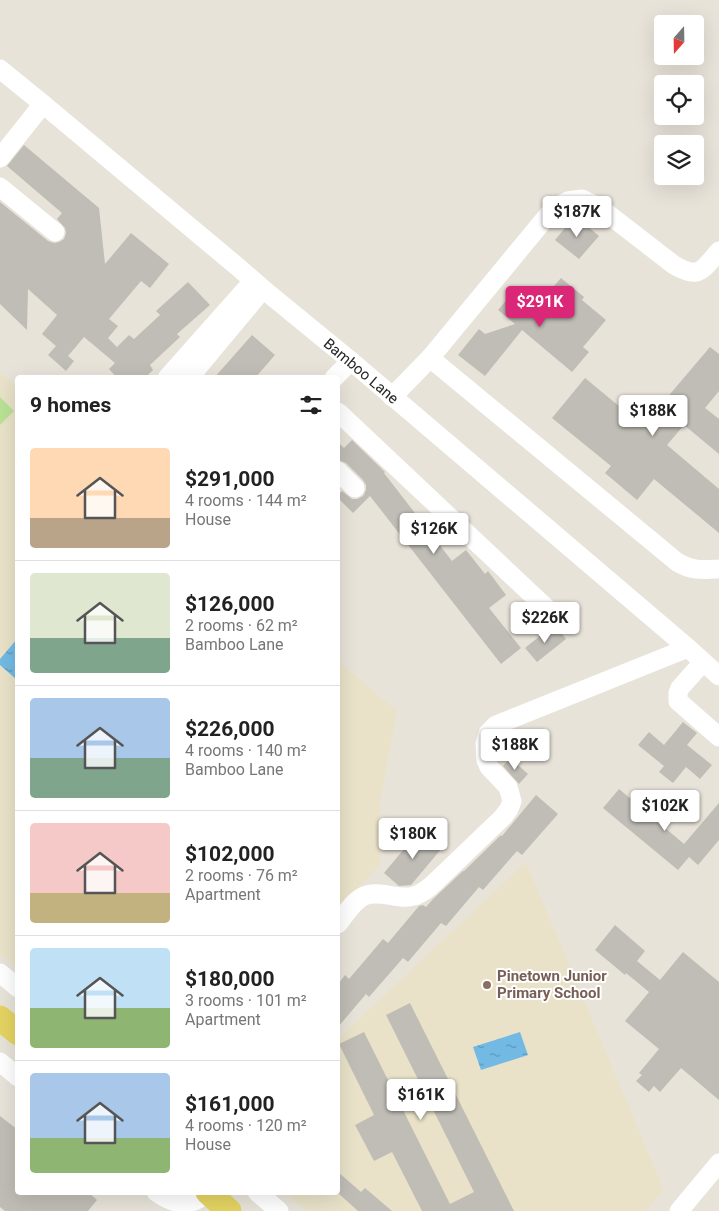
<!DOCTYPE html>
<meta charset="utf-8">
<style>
:root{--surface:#fff;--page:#f2f2f2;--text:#222;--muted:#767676;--line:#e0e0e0;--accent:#db2777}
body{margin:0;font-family:Roboto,sans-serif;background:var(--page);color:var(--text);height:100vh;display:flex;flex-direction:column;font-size:19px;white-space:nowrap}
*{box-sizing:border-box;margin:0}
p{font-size:16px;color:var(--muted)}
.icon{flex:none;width:28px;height:28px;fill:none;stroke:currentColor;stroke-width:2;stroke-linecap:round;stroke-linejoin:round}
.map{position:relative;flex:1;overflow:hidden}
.sheet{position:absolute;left:15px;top:375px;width:325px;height:820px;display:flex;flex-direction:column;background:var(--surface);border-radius:5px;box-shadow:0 5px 20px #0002}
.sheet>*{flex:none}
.needle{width:32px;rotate:200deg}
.controls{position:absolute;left:654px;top:15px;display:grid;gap:10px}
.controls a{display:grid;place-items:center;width:50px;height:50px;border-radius:5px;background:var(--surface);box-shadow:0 5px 20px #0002;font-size:25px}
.price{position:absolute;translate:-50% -42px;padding:0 11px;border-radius:5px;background:#fff;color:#222;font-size:16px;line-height:32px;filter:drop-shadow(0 1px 2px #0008)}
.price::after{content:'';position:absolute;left:50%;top:30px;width:15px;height:11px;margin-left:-8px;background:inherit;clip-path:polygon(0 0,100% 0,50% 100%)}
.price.active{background:var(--accent);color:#fff}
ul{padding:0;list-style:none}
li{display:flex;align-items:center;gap:15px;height:125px;padding:0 15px}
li+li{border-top:1px solid var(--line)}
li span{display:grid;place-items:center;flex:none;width:140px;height:100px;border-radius:5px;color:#555}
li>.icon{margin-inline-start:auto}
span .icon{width:60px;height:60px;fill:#fffc;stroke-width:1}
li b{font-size:21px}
h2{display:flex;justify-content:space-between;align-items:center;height:60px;padding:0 15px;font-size:21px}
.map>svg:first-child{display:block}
</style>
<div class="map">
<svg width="719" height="1211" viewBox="0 0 719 1211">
<defs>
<pattern id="water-ripples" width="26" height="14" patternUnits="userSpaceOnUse" patternTransform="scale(1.25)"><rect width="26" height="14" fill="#72bae4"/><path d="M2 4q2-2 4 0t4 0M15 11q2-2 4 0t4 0" fill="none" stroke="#5d97b9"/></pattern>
</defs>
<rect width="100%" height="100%" fill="#e8e3d9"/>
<!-- education -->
<g fill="#e9e2c9">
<path d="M 0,372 L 18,387 L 17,968 L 0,953 Z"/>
<path d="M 338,661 L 397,711 L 380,803 L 380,864 L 338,912 Z"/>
<path d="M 526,862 L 664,1190 L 646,1211 L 307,1211 L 285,1193 L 338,1192 L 338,1039 Z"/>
</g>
<!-- pitch -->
<path fill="#b9e295" d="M 0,397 L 14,411 L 0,425 Z"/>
<!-- water -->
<g fill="url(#water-ripples)">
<path d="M 17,639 L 17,680 L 0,665 L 0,659 Z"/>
<path d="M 520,1032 L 528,1055 L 481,1070 L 473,1047 Z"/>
</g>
<!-- building -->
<g fill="#c0bdb6">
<path d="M 24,145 L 99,208 L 105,264 L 131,233 L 169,264 L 150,288 L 141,281 L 109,319 L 118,326 L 108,338 L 117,347 L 129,335 L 134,339 L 160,315 L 156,311 L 188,282 L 210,305 L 177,334 L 180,337 L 150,365 L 153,370 L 145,378 L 117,378 L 109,369 L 115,363 L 84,337 L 68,356 L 74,361 L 66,371 L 48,355 L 56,346 L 42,334 L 57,315 L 28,289 L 27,330 L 0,304 L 0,202 L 48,241 L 54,243 L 59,242 L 64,239 L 66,233 L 65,228 L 57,219 L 62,213 L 7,166 Z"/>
<path d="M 575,216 L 599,236 L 579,259 L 555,240 Z"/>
<path d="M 561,278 L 584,297 L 582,300 L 606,320 L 583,347 L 589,352 L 572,372 L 522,330 L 485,376 L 458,355 L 479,329 L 485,334 L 515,324 L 498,310 L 516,289 L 537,306 Z"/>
<path d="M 252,335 L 275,355 L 255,378 L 214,378 Z"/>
<path d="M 710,347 L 719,354 L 719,391 L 705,408 L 719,419 L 719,454 L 684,425 L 667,445 L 719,489 L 719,533 L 654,479 L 637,500 L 605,473 L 611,466 L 552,418 L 585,378 L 643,426 Z"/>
<path d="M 352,440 L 385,472 L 384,473 L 452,561 L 466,550 L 485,574 L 488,571 L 506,595 L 489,608 L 521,648 L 501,664 L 370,496 L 353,513 L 338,498 L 338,495 L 342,491 L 352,499 L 357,499 L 363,496 L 366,490 L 366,485 L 363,480 L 346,463 L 338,460 L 338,442 L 344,448 Z"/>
<path d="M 551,627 L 556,631 L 560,631 L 566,639 L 537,662 L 525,648 Z"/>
<path d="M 683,722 L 697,733 L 687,745 L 712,765 L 700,779 L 686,767 L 673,783 L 659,772 L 664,766 L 638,745 L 649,732 L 664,745 Z"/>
<path d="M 510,758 L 528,774 L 519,784 L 503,766 Z"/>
<path d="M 619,789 L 684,844 L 719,803 L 719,840 L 698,865 L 689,857 L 678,870 L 603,808 Z"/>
<path d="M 536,795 L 558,814 L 522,855 L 517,851 L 483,890 L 479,887 L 446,926 L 441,923 L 408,962 L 403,958 L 369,997 L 366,994 L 338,1027 L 338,984 L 345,975 L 349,979 L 383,939 L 388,943 L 419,906 L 423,905 L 426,907 L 433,899 L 463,871 L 464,871 L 501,835 L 502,836 Z"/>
<path d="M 420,830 L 442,848 L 411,885 L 399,886 L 384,873 Z"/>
<path d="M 615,925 L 645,951 L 637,961 L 660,980 L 683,952 L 719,982 L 719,1100 L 681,1068 L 660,1092 L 654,1086 L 649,1092 L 636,1081 L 642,1075 L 639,1073 L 659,1049 L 625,1021 L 649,992 L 626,973 L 625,975 L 595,950 Z"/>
<path d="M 410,1003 L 514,1211 L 422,1211 L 392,1152 L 374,1161 L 355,1125 L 374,1115 L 339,1044 L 364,1032 L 450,1204 L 474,1192 L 386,1015 Z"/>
<path d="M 0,1116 L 18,1130 L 18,1192 L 88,1192 L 97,1200 L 88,1211 L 5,1211 L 0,1207 Z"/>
<path d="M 338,1172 L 361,1192 L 365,1188 L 392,1211 L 358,1211 L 338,1193 Z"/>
</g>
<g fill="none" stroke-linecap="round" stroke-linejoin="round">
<!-- minor -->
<g stroke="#fff" stroke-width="19">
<path d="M 0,69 L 43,104 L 239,268 L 263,289 L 351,361 L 688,648 L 719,676"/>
<path d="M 0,158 L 43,104"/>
<path d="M 0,187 L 55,232"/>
<path d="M 430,358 L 677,562 C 692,571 702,570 719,569"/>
<path d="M 167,378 L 253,281"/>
<path d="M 189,378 L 263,289"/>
<path d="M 334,378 L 351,361"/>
<path d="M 392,397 L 430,358 L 548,215 L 558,206 L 568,201 L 582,199 L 599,207 L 674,265 C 700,280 702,270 719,251"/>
<path d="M 338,412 L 559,620"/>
<path d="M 338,471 L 355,488"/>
<path d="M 703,662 L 680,688 L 678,693 L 678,701 L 719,737"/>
<path d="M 338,924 C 345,915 353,901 364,896 C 380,889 398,901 414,896 C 421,894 426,890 431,886 L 503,817 L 509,809 L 512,801 L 508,787 L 489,767 L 486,760 L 485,744 L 488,733 L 496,725 L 688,648"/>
<path d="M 0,973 L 18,988"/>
<path d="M 0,1062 L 18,1077"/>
<path d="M 156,1192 C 166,1199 179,1206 191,1202 C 197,1201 203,1196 209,1193"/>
<path d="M 257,1192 L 279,1211"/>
<path d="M 679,1211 L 719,1163"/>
</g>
<!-- major -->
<g stroke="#e4d362" stroke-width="25">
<path d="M 0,1018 L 18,1033"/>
<path d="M 208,1192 L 229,1211"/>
</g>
</g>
<!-- markers -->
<circle fill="#8d6e63" stroke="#fff" stroke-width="2" cx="487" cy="985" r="5"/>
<g text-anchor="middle" stroke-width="4" stroke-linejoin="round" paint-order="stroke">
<!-- street labels -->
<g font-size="15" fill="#262626" stroke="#fff">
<text transform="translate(361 371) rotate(40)" y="5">Bamboo Lane</text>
</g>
<!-- education labels -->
<g font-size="15" font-weight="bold" fill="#785e54" stroke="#fff" text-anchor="start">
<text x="497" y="981">Pinetown Junior<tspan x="497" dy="17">Primary School</tspan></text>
</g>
</g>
</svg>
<div class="controls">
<a><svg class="needle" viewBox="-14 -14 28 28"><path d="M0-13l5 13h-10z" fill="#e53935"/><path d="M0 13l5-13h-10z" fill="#767676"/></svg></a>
<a><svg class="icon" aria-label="locate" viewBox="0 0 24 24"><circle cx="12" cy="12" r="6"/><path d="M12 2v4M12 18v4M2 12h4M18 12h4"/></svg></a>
<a><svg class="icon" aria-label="layers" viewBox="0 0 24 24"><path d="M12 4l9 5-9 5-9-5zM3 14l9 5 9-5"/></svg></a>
</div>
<b class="price" style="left:577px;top:238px">$187K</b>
<b class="price active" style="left:540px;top:328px">$291K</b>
<b class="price" style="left:653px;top:437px">$188K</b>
<b class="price" style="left:434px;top:555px">$126K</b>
<b class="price" style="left:545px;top:644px">$226K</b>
<b class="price" style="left:515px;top:771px">$188K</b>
<b class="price" style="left:665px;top:832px">$102K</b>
<b class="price" style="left:413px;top:860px">$180K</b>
<b class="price" style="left:421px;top:1121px">$161K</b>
<section class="sheet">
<h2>9 homes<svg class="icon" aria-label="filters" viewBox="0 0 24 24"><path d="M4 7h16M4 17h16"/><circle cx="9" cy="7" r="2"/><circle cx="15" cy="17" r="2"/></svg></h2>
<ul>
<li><span style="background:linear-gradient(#ffd9b3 70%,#b9a48a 0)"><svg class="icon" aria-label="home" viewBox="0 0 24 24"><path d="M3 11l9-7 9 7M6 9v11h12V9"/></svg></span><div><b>$291,000</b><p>4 rooms · 144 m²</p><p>House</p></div></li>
<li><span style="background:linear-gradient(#dfe7d0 65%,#7fa58c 0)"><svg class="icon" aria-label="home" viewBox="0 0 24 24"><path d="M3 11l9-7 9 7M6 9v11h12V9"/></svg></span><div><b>$126,000</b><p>2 rooms · 62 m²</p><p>Bamboo Lane</p></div></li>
<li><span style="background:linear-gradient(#a9c7e8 60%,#7fa58c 0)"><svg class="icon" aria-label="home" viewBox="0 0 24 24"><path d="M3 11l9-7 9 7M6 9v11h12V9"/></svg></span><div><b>$226,000</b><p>4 rooms · 140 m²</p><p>Bamboo Lane</p></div></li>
<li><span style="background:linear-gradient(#f6c9c9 70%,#c2b280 0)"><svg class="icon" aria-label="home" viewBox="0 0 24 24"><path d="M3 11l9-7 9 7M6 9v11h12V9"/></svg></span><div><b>$102,000</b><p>2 rooms · 76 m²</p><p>Apartment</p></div></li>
<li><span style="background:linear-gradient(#bfe0f5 60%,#8fb573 0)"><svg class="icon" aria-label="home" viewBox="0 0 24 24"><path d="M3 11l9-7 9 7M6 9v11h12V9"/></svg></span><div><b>$180,000</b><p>3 rooms · 101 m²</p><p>Apartment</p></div></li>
<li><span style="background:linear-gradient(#a9c7e8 65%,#8fb573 0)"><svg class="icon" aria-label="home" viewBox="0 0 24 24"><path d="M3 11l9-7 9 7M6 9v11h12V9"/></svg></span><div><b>$161,000</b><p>4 rooms · 120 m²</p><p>House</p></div></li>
</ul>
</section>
</div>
